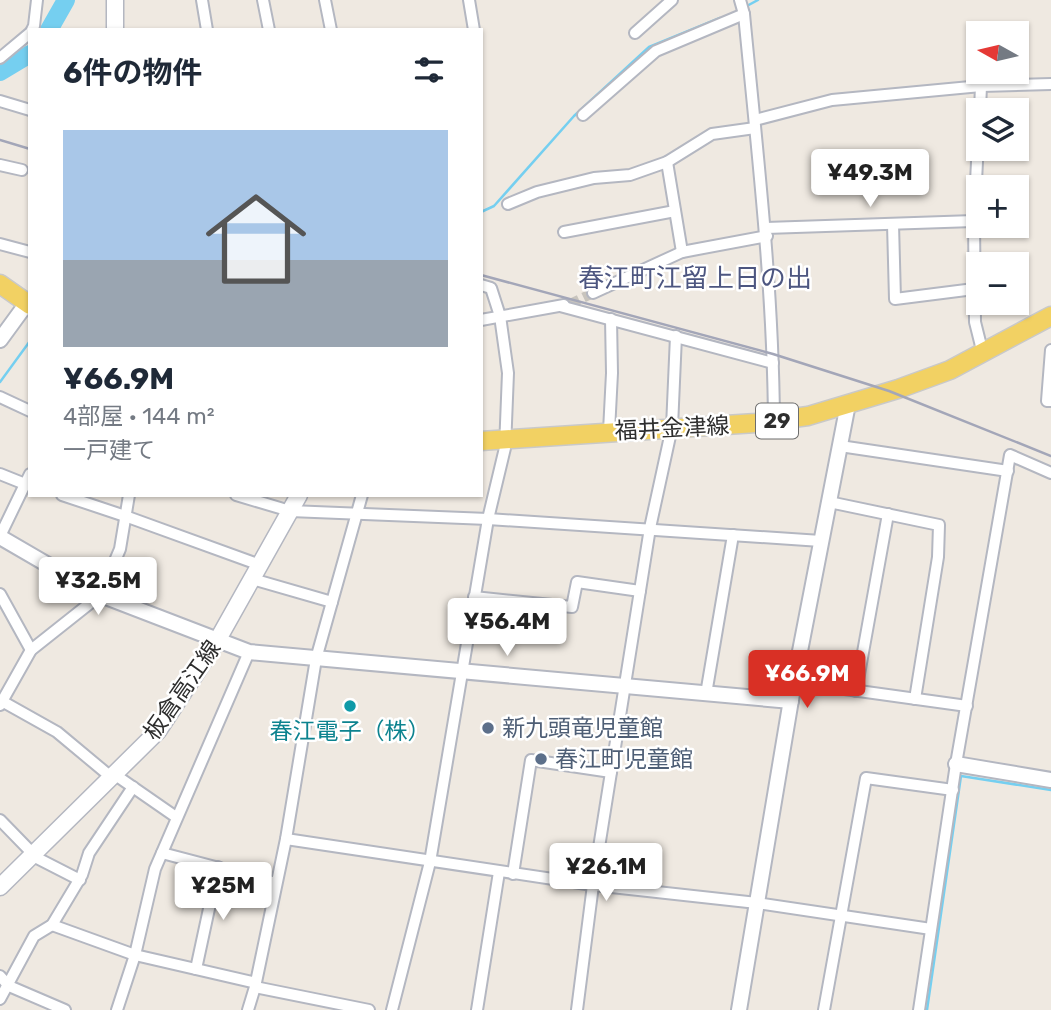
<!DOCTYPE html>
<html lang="ja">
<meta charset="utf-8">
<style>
:root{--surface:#fff;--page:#f2f2f3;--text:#1f2937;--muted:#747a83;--accent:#d93025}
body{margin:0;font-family:Rubik,"Noto Sans JP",sans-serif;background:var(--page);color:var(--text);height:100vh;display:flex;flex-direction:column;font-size:26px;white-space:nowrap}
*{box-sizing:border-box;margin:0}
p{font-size:23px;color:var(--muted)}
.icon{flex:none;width:38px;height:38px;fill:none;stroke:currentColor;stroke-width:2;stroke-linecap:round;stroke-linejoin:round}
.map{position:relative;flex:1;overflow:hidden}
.sheet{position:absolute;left:28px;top:28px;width:455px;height:469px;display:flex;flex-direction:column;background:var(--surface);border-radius:0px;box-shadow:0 2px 5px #0004}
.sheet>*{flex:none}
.needle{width:46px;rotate:278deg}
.controls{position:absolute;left:966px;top:21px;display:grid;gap:14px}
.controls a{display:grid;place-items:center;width:63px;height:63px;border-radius:0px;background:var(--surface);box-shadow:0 2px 5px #0004;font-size:35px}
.price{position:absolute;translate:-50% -60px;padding:0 16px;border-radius:7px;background:#fff;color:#222;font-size:23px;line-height:46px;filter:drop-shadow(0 2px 4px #0008)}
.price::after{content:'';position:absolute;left:50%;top:42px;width:21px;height:16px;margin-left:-10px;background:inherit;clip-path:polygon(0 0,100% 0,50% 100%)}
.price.current{background:var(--accent);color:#fff}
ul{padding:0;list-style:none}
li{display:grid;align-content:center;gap:14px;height:371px;padding:0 35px}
li span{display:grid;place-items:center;height:217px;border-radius:0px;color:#555}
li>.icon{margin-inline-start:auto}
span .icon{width:126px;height:126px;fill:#fffc;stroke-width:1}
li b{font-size:30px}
h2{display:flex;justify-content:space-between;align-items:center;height:84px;padding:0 35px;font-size:30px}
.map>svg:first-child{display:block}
</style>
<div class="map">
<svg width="1051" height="1010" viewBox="0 0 1051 1010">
<rect width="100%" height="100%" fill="#efe9e1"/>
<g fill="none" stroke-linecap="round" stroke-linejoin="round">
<!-- stream -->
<g stroke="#75cff0" stroke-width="2.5">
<path d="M 745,7 L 758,0"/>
<path d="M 481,212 L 494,206 L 574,116 L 649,47 L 720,18"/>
<path d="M 0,382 L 30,341"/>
<path d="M 927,1010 L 961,776 L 1051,790"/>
</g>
<!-- river -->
<g stroke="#75cff0" stroke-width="18">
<path d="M 49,30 L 66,0"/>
<path d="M 0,72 L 30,54"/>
</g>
<!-- minor-tunnel -->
<path stroke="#c8c4bd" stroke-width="10" stroke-dasharray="10 5" stroke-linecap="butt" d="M 570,304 L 593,293"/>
<!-- minor casing -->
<g stroke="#b4b7c1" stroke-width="14">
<g id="minor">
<path d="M 202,0 L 207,30"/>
<path d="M 263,0 L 269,30"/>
<path d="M 325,0 L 331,30"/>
<path d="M 469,0 L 474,30"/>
<path d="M 740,0 L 744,14 C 757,150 773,284 774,421"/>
<path d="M 32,30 L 34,26 L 37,0"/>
<path d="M 635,33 L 672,0"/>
<path d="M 0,58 L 30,33"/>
<path d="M 0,101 L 30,110"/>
<path d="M 980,110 L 981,86"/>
<path d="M 583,115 L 656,51 L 744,14"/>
<path d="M 755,120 L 832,100 L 981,86 L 1051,84"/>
<path d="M 978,142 L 974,221 L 975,322 L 983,354"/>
<path d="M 667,162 L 682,252"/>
<path d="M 0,165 L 22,170"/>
<path d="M 508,204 L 537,192 L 594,178 L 630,175 L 667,162 L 712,134 L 755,128"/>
<path d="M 893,224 L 895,299 L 974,289"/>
<path d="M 766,228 L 974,221"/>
<path d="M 564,232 L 675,211"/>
<path d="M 0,244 L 30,252"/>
<path d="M 593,293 L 682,252 L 767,236"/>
<path d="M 560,306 L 773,363"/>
<path d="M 481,320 L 564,305"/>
<path d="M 1051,350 L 1047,401 L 1051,401"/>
<path d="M 0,397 L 30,411"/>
<path d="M 609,431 L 612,373 L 611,319"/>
<path d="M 840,446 L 1008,471"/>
<path d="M 0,474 L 25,484"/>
<path d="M 62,495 L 125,516 L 260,565"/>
<path d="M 236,495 L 290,511 L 488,519 L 821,541"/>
<path d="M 829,502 L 939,525 L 938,557 L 915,699"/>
<path d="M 0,536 L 30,474"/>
<path d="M 252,579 L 332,602"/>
<path d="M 0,594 L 31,650"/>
<path d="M 474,597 L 572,607 L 577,582 L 640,591"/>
<path d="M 794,682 L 967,706"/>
<path d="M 856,691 L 888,514"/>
<path d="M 706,694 L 733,535"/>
<path d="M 0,700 L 57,732 L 111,777"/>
<path d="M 0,705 L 31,650 L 89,604 L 106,582 L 120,549 L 129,495"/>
<path d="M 114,774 L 176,817"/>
<path d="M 0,820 L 37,858 L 80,880"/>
<path d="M 286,839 L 593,885 L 757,903 L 931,929"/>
<path d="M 162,853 L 276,883"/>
<path d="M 513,874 L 531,760 L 611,772"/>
<path d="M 52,925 L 135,955 L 256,983"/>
<path d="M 196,969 L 218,867"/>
<path d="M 0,976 L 9,986 L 65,1010"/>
<path d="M 255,987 L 369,1010"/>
<path d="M 0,999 L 34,936 L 52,925 L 82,875 L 89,853 L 133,787"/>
<path d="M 117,1010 L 135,955 L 155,869 L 249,652"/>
<path d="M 248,1010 L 255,987 L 286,839 L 316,659 L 362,495"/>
<path d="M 392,1010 L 430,862 L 488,519 L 505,448 L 508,373 L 500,316 L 491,288 L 481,285"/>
<path d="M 477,1010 L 499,872"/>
<path d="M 577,1010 L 593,885 L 650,528 L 672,427 L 676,336"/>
<path d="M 824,1010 L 866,778 L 953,790"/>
<path d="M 919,1010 L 956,764 L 1010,455 L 1051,473"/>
</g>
</g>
<!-- tertiary casing -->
<g stroke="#b4b7c1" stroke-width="18">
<g id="tertiary">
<path d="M 0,340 L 27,303"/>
<path d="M 0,537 L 98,594 L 249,652 L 791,701"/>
<path d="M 956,764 L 1051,780"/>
<path d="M 739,1010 L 794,682 L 848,404"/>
</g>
</g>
<!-- secondary casing -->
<g stroke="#b4b7c1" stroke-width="19">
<g id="secondary">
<path d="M 115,30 L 115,0"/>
<path d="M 0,887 L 158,731 L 217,641 L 299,495"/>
</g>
</g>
<!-- primary casing -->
<g stroke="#c9c9c9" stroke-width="21">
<g id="primary">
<path d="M 0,284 L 30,305"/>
<path d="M 481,441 L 756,423 L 808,416 L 898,389 L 950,370 L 1051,316"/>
</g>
</g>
<!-- minor -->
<use href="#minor" stroke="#fff" stroke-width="10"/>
<!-- tertiary -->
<use href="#tertiary" stroke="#fff" stroke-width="14"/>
<!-- secondary -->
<use href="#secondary" stroke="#fff" stroke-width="16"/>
<!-- primary -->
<use href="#primary" stroke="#f2d163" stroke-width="18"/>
<!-- rail -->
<g stroke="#a3a6b8" stroke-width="2.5">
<path d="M 0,140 L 30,149"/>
<path d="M 481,275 L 773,354 L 889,391 L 1051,456"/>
</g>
</g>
<!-- markers -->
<circle fill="#0f9aa8" stroke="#fff" stroke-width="2.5" cx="350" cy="706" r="7"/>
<g fill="#5c6f8a" stroke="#fff" stroke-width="2.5">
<circle cx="488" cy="728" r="7"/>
<circle cx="541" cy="759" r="7"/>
</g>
<g text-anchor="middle" stroke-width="5" stroke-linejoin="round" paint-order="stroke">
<!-- shield labels -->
<rect fill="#fff" stroke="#6d6d6d" stroke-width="2" x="756" y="403.5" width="42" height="35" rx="5"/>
<g font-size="21" font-weight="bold" fill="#2e2e2e">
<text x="777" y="428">29</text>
</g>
<!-- street labels -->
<g font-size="23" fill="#2e2e2e" stroke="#fff">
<text transform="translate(672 428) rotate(-3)" y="8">福井金津線</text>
<text transform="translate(182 690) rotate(-55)" y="8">板倉高江線</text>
</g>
<!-- service labels -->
<g font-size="23" fill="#4e5e75" stroke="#fff" text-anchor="start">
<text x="502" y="736">新九頭竜児童館</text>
<text x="555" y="767">春江町児童館</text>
</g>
<!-- culture labels -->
<g font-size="23" fill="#0d838f" stroke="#fff">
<text x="350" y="739">春江電子（株）</text>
</g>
<!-- quarter labels -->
<g font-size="26" fill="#4d5680" stroke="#fff">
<text x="695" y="287">春江町江留上日の出</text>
</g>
</g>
</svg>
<div class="controls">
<a><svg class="needle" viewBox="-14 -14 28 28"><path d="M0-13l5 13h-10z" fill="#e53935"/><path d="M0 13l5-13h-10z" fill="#747a83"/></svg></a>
<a><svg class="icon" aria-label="layers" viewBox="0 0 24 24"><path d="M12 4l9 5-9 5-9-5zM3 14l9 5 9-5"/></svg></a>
<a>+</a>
<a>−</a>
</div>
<b class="price" style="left:870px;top:209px">¥49.3M</b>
<b class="price" style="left:98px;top:617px">¥32.5M</b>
<b class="price" style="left:507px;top:658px">¥56.4M</b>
<b class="price current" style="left:807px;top:710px">¥66.9M</b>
<b class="price" style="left:606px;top:903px">¥26.1M</b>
<b class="price" style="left:223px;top:922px">¥25M</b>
<section class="sheet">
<h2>6件の物件<svg class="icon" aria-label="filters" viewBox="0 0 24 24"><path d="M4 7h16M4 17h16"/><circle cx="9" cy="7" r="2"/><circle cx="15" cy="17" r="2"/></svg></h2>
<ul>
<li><span style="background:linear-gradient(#a9c7e8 60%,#9aa5b1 0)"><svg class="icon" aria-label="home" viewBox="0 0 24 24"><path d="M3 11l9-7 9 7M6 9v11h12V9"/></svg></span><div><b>¥66.9M</b><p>4部屋 · 144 m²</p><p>一戸建て</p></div></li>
</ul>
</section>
</div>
